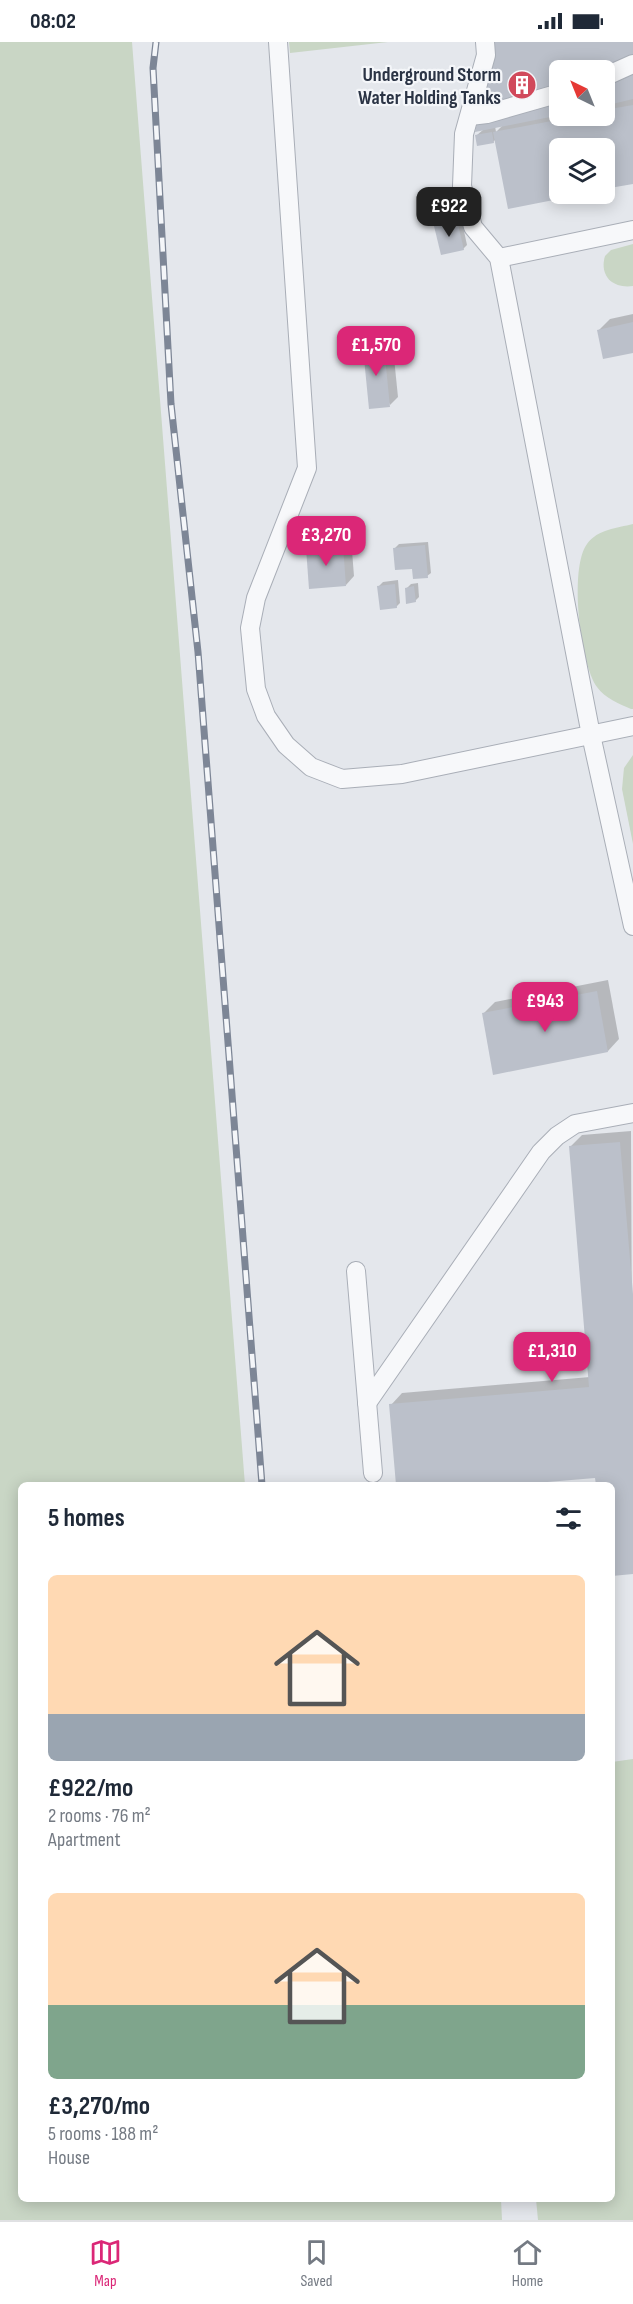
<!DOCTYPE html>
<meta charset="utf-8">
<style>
:root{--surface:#fff;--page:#f2f2f3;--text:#1f2937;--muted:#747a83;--line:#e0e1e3;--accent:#db2777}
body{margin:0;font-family:"Sofia Sans Condensed",sans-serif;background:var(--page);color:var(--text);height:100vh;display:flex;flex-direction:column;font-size:22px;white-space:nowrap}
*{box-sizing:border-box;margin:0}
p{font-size:20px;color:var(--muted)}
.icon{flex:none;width:33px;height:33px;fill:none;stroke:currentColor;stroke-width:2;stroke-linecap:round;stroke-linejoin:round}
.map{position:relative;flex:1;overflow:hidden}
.panel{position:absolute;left:18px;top:1440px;width:597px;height:720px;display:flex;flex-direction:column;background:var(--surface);border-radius:9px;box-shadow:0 3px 15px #0003}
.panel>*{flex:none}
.needle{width:39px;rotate:317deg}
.buttons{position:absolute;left:549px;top:18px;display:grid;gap:12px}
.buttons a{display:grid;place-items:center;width:66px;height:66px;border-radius:9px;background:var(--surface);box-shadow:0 3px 15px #0003;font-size:30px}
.price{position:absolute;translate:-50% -51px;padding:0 14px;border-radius:12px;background:var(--accent);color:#fff;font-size:20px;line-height:39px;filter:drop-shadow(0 2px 3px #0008)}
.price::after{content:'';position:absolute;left:50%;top:36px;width:18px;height:14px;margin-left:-9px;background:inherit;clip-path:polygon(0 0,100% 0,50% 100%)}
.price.on{background:#222;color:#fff}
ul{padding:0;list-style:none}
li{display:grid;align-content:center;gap:12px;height:318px;padding:0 30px}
li span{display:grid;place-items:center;height:186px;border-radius:9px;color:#555}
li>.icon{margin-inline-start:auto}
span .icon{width:108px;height:108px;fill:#fffc;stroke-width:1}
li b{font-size:26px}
h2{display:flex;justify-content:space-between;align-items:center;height:72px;padding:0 30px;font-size:26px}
.status{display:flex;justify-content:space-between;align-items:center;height:42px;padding:0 30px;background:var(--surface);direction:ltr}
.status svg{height:16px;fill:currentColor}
.tab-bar{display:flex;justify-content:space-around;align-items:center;height:84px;border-top:2px solid var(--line);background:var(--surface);font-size:16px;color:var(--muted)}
.tab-bar a{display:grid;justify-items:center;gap:3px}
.tab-bar .on{color:var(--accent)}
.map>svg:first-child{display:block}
</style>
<div class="status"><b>08:02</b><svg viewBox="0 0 49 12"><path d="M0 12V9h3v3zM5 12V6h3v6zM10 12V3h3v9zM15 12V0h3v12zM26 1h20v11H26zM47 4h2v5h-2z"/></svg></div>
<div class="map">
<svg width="633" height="2178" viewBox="0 0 633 2178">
<rect width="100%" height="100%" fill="#e4e7ec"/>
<!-- green -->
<g fill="#c9d6c5">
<path d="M 0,0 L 132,0 L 245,1443 L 21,1443 L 21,2157 L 501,2157 L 502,2178 L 0,2178 Z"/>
<path d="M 289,0 L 388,0 L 290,11 Z"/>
<path d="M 633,202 L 633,244 C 613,247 599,234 605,214 L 611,208 Z"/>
<path d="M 633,482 L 633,667 L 631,667 C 619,662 605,656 597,645 C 580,621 569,526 587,502 C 598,487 617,486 633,482 Z"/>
<path d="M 633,713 L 633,802 L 622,747 L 624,726 Z"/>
<path d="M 633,1717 L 633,2178 L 538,2178 L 536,2157 L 612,2157 L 612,1720 Z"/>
</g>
<!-- shadow -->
<g fill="#0003" fill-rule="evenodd">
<path d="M 496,0 L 633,0 L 633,140 L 604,106 L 560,106 L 560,152 L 577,152 L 509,166 L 496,97 L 493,100 L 477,93 L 484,87 ZM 560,28 L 604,28 L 604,74 L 560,74 ZM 503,83 L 496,90 L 495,84 Z"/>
<path d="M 461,175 L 467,203 L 463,207 L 436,184 L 440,180 Z"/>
<path d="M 633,272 L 633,309 L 598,289 L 610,277 Z"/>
<path d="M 392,296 L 398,355 L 390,363 L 365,306 L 373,298 Z"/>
<path d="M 351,496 L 354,534 L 346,543 L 308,507 L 316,498 Z"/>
<path d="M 428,500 L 431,531 L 427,534 L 413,525 L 395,506 L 399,502 Z"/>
<path d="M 398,538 L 400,561 L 396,565 L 379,544 L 383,540 Z"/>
<path d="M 418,541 L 419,555 L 415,559 L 407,546 L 411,542 Z"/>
<path d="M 608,938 L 619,997 L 608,1009 L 483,972 L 495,960 Z"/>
<path d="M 631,1089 L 633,1530 L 612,1532 L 612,1443 L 597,1443 L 597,1434 L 494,1443 L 397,1443 L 391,1363 L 402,1351 L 590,1335 L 570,1105 L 582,1093 Z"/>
</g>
<!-- building -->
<g fill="#bbc0ca">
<path d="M 495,0 L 633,0 L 633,57 L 604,64 L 604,28 L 560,28 L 560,73 L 475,90 Z"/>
<path d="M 633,63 L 633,142 L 604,147 L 604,106 L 560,106 L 560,152 L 579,153 L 508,167 L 493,90 L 578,74 L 604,74 L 604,68 Z"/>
<path d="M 492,90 L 494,101 L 477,104 L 475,93 Z"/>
<path d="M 457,178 L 464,208 L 441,213 L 434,184 Z"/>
<path d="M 633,280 L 633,311 L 603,317 L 597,288 Z"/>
<path d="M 384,304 L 390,365 L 369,367 L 363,306 Z"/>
<path d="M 343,503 L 346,544 L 309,547 L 306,506 Z"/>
<path d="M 425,503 L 428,536 L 413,537 L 412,527 L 395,528 L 393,506 Z"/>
<path d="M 395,542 L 397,566 L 380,568 L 377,544 Z"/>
<path d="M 414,544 L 416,560 L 406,562 L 405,546 Z"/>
<path d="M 597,949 L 608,1010 L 493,1033 L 482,971 Z"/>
<path d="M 620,1100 L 633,1252 L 633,1532 L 612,1534 L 612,1443 L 596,1443 L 595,1436 L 512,1443 L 396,1443 L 389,1362 L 589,1345 L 569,1104 Z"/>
</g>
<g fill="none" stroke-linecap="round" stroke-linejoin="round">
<!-- service casing -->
<g stroke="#a9aeb7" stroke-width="20">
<g id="service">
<path d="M 278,0 L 307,426 L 256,556 L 250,586 L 256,647 L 266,674 L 286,703 L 311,725 L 342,737 L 402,732 L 633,684"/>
<path d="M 485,0 L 486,13 L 464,92 L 462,144 L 473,185 L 499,216 L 591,693 L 633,884"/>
<path d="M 604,35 L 633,22"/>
<path d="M 470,74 L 487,72 L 560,51"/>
<path d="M 499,216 L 633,188"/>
<path d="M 356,1229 L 373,1431"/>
<path d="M 367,1361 L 541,1110 L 557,1094 L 575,1082 L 633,1071"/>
</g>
</g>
<!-- service -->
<use href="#service" stroke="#f7f8fa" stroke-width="18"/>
<!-- rail casing -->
<g stroke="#7d8696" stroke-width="7">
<path id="rail" d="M 156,0 L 153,26 L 171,362 L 198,610 L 262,1443"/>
</g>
<!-- rail -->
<use href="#rail" stroke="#f4f6f9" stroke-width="4.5" stroke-dasharray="14" stroke-linecap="butt"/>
</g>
<!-- icons -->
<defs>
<g id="building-disc" transform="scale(1.5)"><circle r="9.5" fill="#d1495b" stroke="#f4f6f9"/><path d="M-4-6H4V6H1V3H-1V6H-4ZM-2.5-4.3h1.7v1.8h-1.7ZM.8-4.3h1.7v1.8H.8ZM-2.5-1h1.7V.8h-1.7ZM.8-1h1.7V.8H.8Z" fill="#fff"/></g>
</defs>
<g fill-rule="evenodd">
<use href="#building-disc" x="522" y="43"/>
</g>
<g text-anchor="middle" stroke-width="4.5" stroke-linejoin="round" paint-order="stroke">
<!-- poi labels -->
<g font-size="20" font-weight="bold" fill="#2b3445" stroke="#f4f6f9" text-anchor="end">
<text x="501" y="39">Underground Storm<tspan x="501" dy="23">Water Holding Tanks</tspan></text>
</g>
</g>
</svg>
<div class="buttons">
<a><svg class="needle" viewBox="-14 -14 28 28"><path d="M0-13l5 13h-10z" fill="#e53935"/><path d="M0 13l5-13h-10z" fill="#747a83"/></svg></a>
<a><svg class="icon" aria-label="layers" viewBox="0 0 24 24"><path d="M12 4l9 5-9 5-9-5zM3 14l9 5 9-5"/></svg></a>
</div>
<b class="price on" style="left:449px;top:196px">£922</b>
<b class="price" style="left:376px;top:335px">£1,570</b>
<b class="price" style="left:326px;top:525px">£3,270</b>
<b class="price" style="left:545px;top:991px">£943</b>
<b class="price" style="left:552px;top:1341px">£1,310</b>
<section class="panel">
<h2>5 homes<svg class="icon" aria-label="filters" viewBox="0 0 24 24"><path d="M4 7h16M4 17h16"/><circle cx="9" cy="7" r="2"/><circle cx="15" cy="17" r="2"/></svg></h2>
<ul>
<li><span style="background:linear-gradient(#ffd9b3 75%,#9aa5b1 0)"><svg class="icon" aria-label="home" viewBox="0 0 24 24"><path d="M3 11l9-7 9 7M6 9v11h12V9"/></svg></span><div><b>£922/mo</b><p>2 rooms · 76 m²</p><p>Apartment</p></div></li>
<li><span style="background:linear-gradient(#ffd9b3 60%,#7fa58c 0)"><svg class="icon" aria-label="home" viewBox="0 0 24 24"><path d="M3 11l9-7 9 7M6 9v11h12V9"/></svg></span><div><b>£3,270/mo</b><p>5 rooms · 188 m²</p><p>House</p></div></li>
</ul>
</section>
</div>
<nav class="tab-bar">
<a class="on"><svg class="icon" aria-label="map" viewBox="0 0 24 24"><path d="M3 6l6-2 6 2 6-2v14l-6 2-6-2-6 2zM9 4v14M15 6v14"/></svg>Map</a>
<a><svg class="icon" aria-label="saved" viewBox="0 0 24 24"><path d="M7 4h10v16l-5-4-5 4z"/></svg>Saved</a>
<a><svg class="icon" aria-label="home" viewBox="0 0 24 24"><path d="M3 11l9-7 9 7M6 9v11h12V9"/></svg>Home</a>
</nav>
